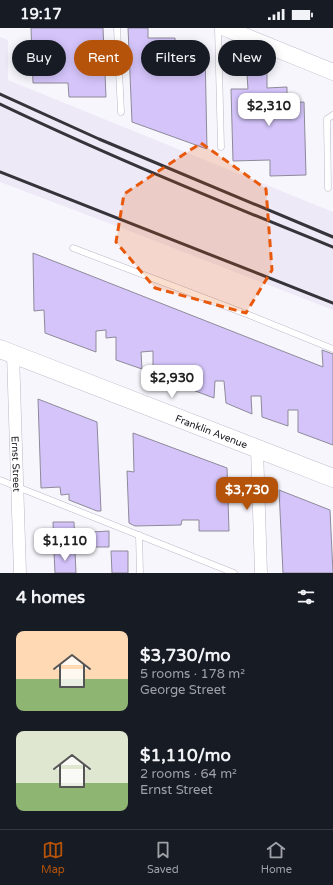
<!DOCTYPE html>
<meta charset="utf-8">
<style>
:root{--surface:#171b24;--page:#242831;--text:#f1f3f6;--muted:#9ea1a6;--line:#363941;--accent:#b45309}
body{margin:0;font-family:"Varela Round",sans-serif;background:var(--page);color:var(--text);height:100vh;display:flex;flex-direction:column;font-size:15px;white-space:nowrap}
*{box-sizing:border-box;margin:0}
p{font-size:13px;color:var(--muted)}
.icon{flex:none;width:22px;height:22px;fill:none;stroke:currentColor;stroke-width:2;stroke-linecap:round;stroke-linejoin:round}
.map{position:relative;height:545px;overflow:hidden}
.drawer{display:flex;flex-direction:column;background:var(--surface);flex:1}
.drawer>*{flex:none}
.hud{position:absolute;left:12px;top:12px;width:309px;height:36px;display:flex;gap:8px}
.price{position:absolute;translate:-50% -34px;padding:0 9px;border-radius:8px;background:#fff;color:#222;font-size:13px;line-height:26px;filter:drop-shadow(0 1px 2px #0008)}
.price::after{content:'';position:absolute;left:50%;top:24px;width:12px;height:9px;margin-left:-6px;background:inherit;clip-path:polygon(0 0,100% 0,50% 100%)}
.price.current{background:var(--accent);color:#fff}
ul{padding:0;list-style:none}
li{display:flex;align-items:center;gap:12px;height:100px;padding:0 16px}
li span{display:grid;place-items:center;flex:none;width:112px;height:80px;border-radius:8px;color:#555}
li>.icon{margin-inline-start:auto}
span .icon{width:48px;height:48px;fill:#fffc;stroke-width:1}
li b{font-size:17px}
h2{display:flex;justify-content:space-between;align-items:center;height:48px;padding:0 16px;font-size:17px}
.tag{padding:0 14px;border-radius:18px;background:var(--surface);box-shadow:0 2px 10px #0003;font-size:14px;line-height:36px}
.tag.current{background:var(--accent);color:#fff}
.status{display:flex;justify-content:space-between;align-items:center;height:28px;padding:0 20px;background:var(--surface);direction:ltr}
.status svg{height:11px;fill:currentColor}
.tabs{display:flex;justify-content:space-around;align-items:center;height:56px;border-top:1px solid var(--line);background:var(--surface);font-size:11px;color:var(--muted)}
.tabs a{display:grid;justify-items:center;gap:2px}
.tabs .current{color:var(--accent)}
.map>svg:first-child{display:block}
</style>
<div class="status"><b>19:17</b><svg viewBox="0 0 49 12"><path d="M0 12V9h3v3zM5 12V6h3v6zM10 12V3h3v9zM15 12V0h3v12zM26 1h20v11H26zM47 4h2v5h-2z"/></svg></div>
<div class="map">
<svg width="333" height="545" viewBox="0 0 333 545">
<rect width="100%" height="100%" fill="#f8f6fd"/>
<!-- built -->
<path fill="#ede9f7" d="M 0,9 L 8,12 L 8,52 L 333,184 L 333,282 L 119,199 L 0,154 Z"/>
<!-- building -->
<g fill="#d4c4fa" stroke="#8e8a99">
<path d="M 31,0 L 103,0 L 106,69 L 69,69 L 68,55 L 33,55 Z"/>
<path d="M 128,0 L 148,0 L 148,10 L 175,10 L 176,40 L 191,40 L 190,17 L 196,17 L 205,21 L 207,121 L 132,94 Z"/>
<path d="M 267,45 L 267,60 L 287,59 L 287,75 L 304,74 L 306,147 L 270,148 L 270,132 L 233,133 L 231,61 L 248,61 L 247,46 Z"/>
<path d="M 33,225 L 323,339 L 322,322 L 333,326 L 333,417 L 298,404 L 298,382 L 288,382 L 288,398 L 262,389 L 261,368 L 251,368 L 252,386 L 226,375 L 224,353 L 215,353 L 214,370 L 190,361 L 189,339 L 178,339 L 178,355 L 153,345 L 153,323 L 141,324 L 142,341 L 116,332 L 116,309 L 106,310 L 106,302 L 96,303 L 96,324 L 45,305 L 44,282 L 34,283 Z"/>
<path d="M 38,371 L 97,394 L 101,483 L 97,483 L 69,472 L 69,466 L 61,467 L 60,459 L 41,460 Z"/>
<path d="M 133,405 L 227,440 L 229,503 L 199,503 L 199,492 L 182,492 L 181,497 L 135,498 L 129,495 L 127,443 L 134,444 Z"/>
<path d="M 279,462 L 330,482 L 333,545 L 283,545 Z"/>
<path d="M 53,494 L 74,494 L 75,518 L 54,519 Z"/>
<path d="M 109,503 L 109,519 L 92,519 L 92,504 Z"/>
<path d="M 111,523 L 128,523 L 128,545 L 112,545 Z"/>
<path d="M 54,524 L 75,524 L 76,545 L 55,545 Z"/>
</g>
<g fill="none" stroke-linecap="round" stroke-linejoin="round">
<!-- service casing -->
<g stroke="#bbb7c7" stroke-width="7">
<g id="service">
<path d="M 117,0 L 121,84"/>
<path d="M 218,0 L 221,119"/>
<path d="M 328,160 L 327,91 L 333,87"/>
<path d="M 73,220 L 249,287 L 333,321"/>
<path d="M 0,452 L 234,545"/>
<path d="M 139,507 L 140,545"/>
</g>
</g>
<!-- minor casing -->
<g stroke="#bbb7c7" stroke-width="13">
<g id="minor">
<path id="s1" d="M 13,326 L 20,545"/>
<path d="M 257,420 L 261,545"/>
</g>
</g>
<!-- tertiary casing -->
<g stroke="#bbb7c7" stroke-width="17">
<path id="tertiary" d="M 225,0 L 333,44"/>
</g>
<!-- secondary casing -->
<g stroke="#bbb7c7" stroke-width="19">
<g id="secondary">
<path id="s2" d="M 0,321 L 333,450"/>
</g>
</g>
<!-- service -->
<use href="#service" stroke="#fff" stroke-width="6"/>
<!-- minor -->
<use href="#minor" stroke="#fff" stroke-width="12"/>
<!-- tertiary -->
<use href="#tertiary" stroke="#fff" stroke-width="16"/>
<!-- secondary -->
<use href="#secondary" stroke="#fff" stroke-width="18"/>
<!-- rail -->
<g stroke="#35343a" stroke-width="3">
<path d="M 0,66 L 99,111 L 333,209"/>
<path d="M 0,76 C 109,128 221,174 333,219"/>
<path d="M 0,144 L 333,275"/>
</g>
</g>
<!-- marked area -->
<path fill="#e8590c" fill-opacity="0.2" stroke="#e8590c" stroke-width="3" stroke-dasharray="8 5" stroke-linejoin="round" d="M 201,115 L 266,161 L 272,242 L 246,285 L 155,260 L 116,214 L 124,166 Z"/>
<g text-anchor="middle" stroke-width="3.5" stroke-linejoin="round" paint-order="stroke">
<!-- street labels -->
<g font-size="10" fill="#17161c" stroke="#fff">
<text dy="4" stroke="none"><textPath href="#s2" startOffset="227">Franklin Avenue</textPath></text>
<text dy="4" stroke="none"><textPath href="#s1" startOffset="110">Ernst Street</textPath></text>
</g>
</g>
</svg>
<b class="price" style="left:269px;top:99px">$2,310</b>
<b class="price" style="left:172px;top:371px">$2,930</b>
<b class="price current" style="left:247px;top:483px">$3,730</b>
<b class="price" style="left:65px;top:534px">$1,110</b>
<div class="hud">
<a class="tag">Buy</a>
<a class="tag current">Rent</a>
<a class="tag">Filters</a>
<a class="tag">New</a>
</div>
</div>
<section class="drawer">
<h2>4 homes<svg class="icon" aria-label="filters" viewBox="0 0 24 24"><path d="M4 7h16M4 17h16"/><circle cx="9" cy="7" r="2"/><circle cx="15" cy="17" r="2"/></svg></h2>
<ul>
<li><span style="background:linear-gradient(#ffd9b3 60%,#8fb573 0)"><svg class="icon" aria-label="home" viewBox="0 0 24 24"><path d="M3 11l9-7 9 7M6 9v11h12V9"/></svg></span><div><b>$3,730/mo</b><p>5 rooms · 178 m²</p><p>George Street</p></div></li>
<li><span style="background:linear-gradient(#dfe7d0 65%,#8fb573 0)"><svg class="icon" aria-label="home" viewBox="0 0 24 24"><path d="M3 11l9-7 9 7M6 9v11h12V9"/></svg></span><div><b>$1,110/mo</b><p>2 rooms · 64 m²</p><p>Ernst Street</p></div></li>
</ul>
</section>
<nav class="tabs">
<a class="current"><svg class="icon" aria-label="map" viewBox="0 0 24 24"><path d="M3 6l6-2 6 2 6-2v14l-6 2-6-2-6 2zM9 4v14M15 6v14"/></svg>Map</a>
<a><svg class="icon" aria-label="saved" viewBox="0 0 24 24"><path d="M7 4h10v16l-5-4-5 4z"/></svg>Saved</a>
<a><svg class="icon" aria-label="home" viewBox="0 0 24 24"><path d="M3 11l9-7 9 7M6 9v11h12V9"/></svg>Home</a>
</nav>
